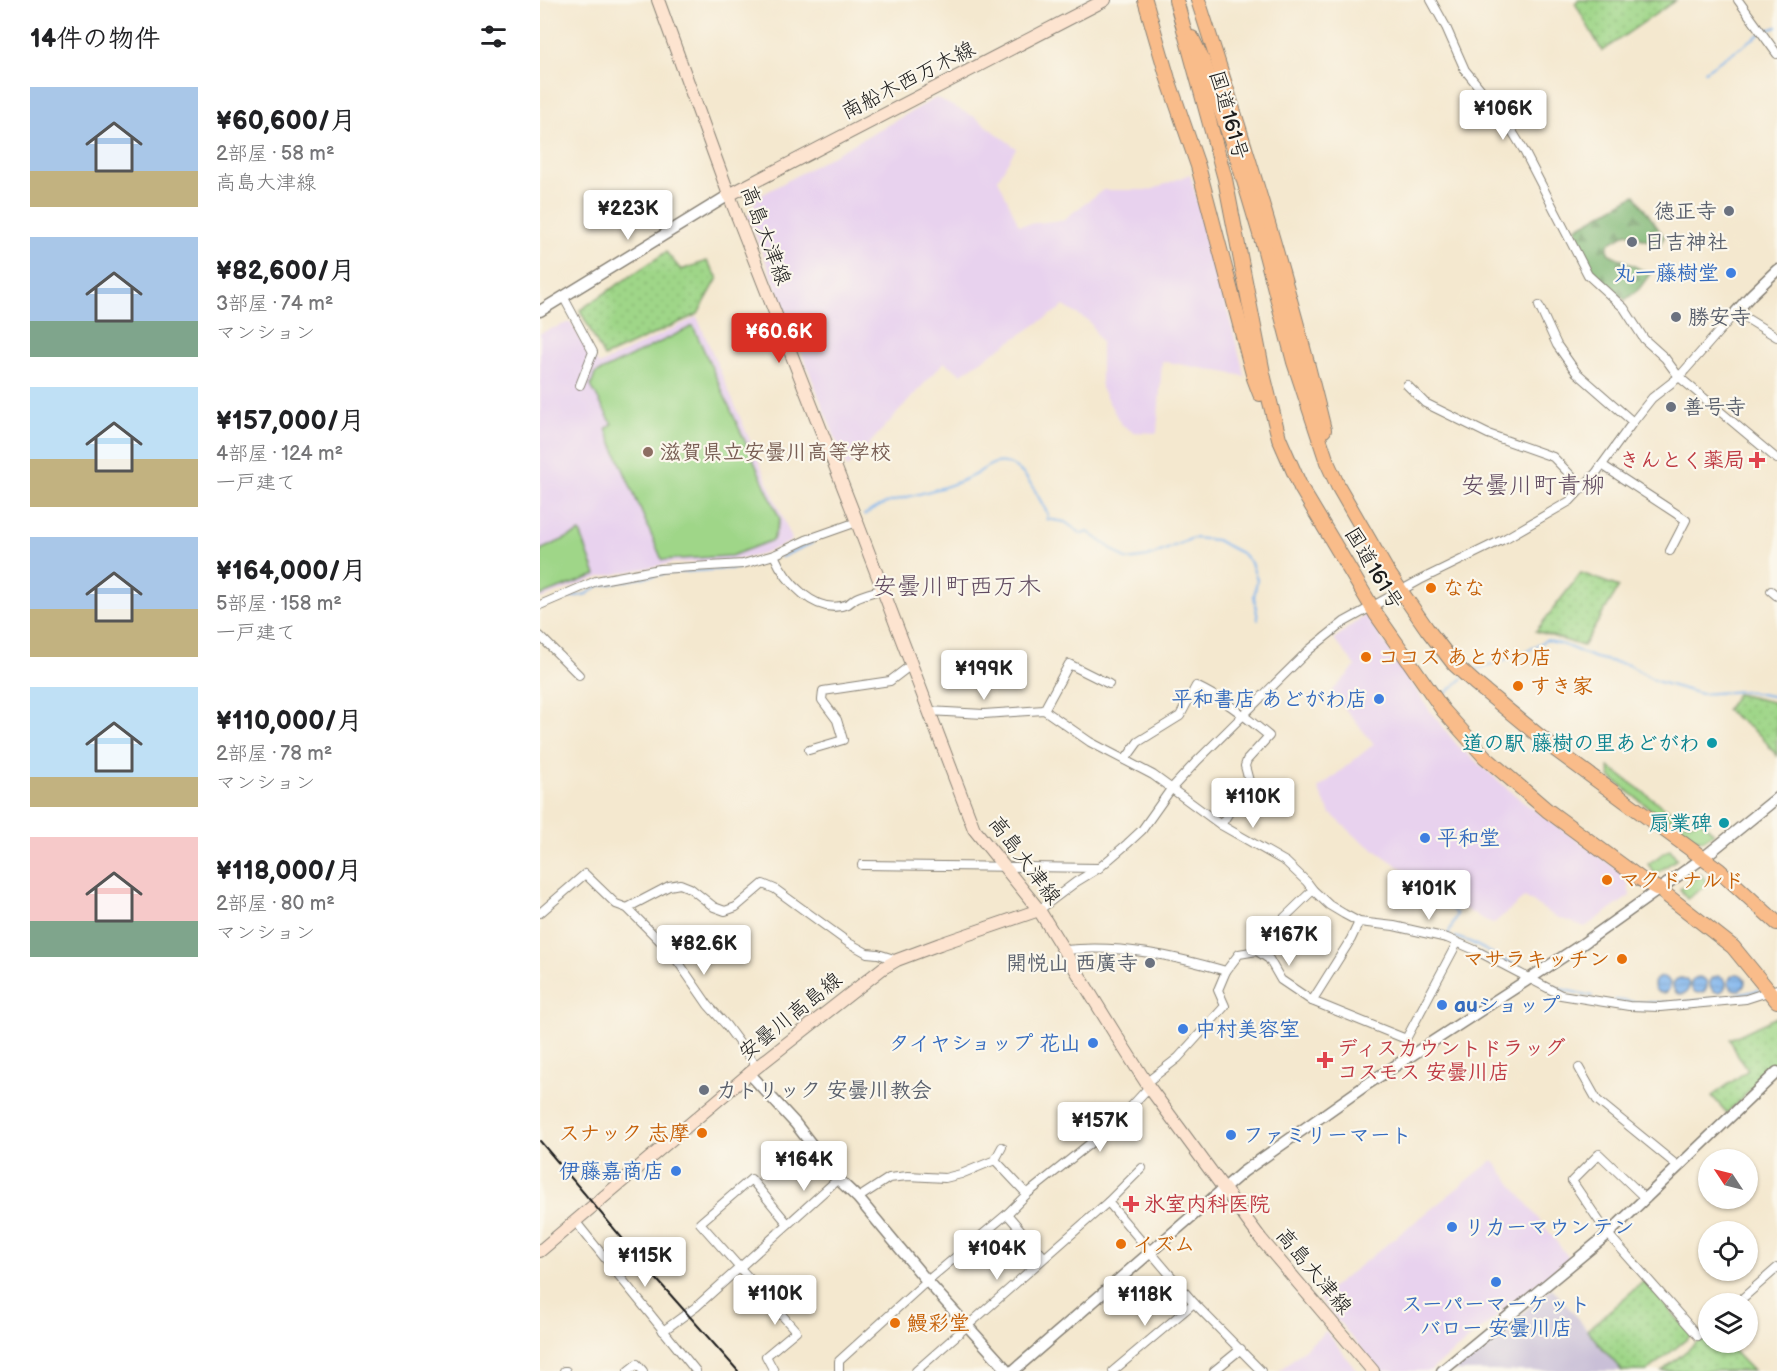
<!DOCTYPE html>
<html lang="ja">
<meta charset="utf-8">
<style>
:root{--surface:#fff;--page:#f2f2f2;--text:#202124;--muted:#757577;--accent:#d93025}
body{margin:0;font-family:"Balsamiq Sans","Klee One",sans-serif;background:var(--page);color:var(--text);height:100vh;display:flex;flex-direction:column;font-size:22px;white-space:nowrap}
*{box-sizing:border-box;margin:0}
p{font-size:20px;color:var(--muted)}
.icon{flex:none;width:33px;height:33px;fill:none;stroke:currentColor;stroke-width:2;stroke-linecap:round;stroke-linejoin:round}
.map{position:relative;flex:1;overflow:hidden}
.side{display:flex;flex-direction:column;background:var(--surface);width:540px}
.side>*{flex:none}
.needle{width:39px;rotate:305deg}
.fabs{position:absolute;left:1158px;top:1149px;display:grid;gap:12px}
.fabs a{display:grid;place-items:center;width:60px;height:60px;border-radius:50%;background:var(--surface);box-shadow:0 2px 4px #0004;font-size:30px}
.price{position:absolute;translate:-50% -51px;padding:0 14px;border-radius:6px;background:#fff;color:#222;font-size:20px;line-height:39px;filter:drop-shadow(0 2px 3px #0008)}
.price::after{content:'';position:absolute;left:50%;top:36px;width:18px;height:14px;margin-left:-9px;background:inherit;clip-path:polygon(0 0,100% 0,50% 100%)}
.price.active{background:var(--accent);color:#fff}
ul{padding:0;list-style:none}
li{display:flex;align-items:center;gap:18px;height:150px;padding:0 30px}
li span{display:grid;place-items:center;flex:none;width:168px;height:120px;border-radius:0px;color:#555}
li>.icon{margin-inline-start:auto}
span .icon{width:72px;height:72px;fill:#fffc;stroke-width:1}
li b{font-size:26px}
h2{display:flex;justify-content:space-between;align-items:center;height:72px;padding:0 30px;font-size:26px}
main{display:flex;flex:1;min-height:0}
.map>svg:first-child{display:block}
</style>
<main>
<section class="side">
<h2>14件の物件<svg class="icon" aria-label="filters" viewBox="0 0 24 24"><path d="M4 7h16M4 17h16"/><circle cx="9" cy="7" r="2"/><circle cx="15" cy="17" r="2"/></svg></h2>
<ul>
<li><span style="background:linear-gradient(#a9c7e8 70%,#c2b280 0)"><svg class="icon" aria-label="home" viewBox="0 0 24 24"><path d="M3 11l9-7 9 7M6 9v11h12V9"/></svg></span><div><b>¥60,600/月</b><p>2部屋 · 58 m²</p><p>高島大津線</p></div></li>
<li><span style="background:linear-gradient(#a9c7e8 70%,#7fa58c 0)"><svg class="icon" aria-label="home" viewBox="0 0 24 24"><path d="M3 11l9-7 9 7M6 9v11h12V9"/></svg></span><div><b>¥82,600/月</b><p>3部屋 · 74 m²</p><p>マンション</p></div></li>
<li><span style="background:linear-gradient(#bfe0f5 60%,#c2b280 0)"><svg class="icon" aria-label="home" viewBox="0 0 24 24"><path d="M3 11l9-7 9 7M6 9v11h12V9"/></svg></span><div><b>¥157,000/月</b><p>4部屋 · 124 m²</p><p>一戸建て</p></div></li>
<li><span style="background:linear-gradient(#a9c7e8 60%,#c2b280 0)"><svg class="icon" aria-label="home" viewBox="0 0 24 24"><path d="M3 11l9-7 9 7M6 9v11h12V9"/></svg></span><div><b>¥164,000/月</b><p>5部屋 · 158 m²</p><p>一戸建て</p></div></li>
<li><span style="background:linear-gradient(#bfe0f5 75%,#c2b280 0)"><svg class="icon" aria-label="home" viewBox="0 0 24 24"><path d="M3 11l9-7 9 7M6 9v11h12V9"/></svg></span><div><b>¥110,000/月</b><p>2部屋 · 78 m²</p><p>マンション</p></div></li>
<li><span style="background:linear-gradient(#f6c9c9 70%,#7fa58c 0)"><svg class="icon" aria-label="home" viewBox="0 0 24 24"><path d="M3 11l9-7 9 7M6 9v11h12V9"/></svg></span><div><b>¥118,000/月</b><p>2部屋 · 80 m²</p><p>マンション</p></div></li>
</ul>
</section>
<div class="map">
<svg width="1237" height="1371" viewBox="0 0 1237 1371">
<defs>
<pattern id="grass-dots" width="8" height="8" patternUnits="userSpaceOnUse" patternTransform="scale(1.5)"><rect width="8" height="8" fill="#9fd688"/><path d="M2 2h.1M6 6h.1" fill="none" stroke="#88b775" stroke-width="1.8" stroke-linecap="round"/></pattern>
<pattern id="forest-firs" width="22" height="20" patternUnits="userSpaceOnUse" patternTransform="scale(1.5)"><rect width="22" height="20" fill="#7fb774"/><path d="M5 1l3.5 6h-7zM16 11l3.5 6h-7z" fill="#67945e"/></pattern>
<pattern id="water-rules" width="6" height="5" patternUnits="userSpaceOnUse" patternTransform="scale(1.5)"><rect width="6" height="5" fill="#7eb4ed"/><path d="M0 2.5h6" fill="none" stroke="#6c9acb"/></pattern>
</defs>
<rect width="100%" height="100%" fill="#fbf7ec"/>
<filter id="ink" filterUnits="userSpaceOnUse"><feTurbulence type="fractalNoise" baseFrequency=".0167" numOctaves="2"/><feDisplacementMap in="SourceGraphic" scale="12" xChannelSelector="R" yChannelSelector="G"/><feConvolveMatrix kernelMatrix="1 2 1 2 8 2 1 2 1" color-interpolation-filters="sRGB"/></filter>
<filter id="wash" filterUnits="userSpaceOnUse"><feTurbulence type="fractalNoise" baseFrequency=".008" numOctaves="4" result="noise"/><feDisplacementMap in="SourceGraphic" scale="24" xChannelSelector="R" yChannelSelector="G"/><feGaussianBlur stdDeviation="1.35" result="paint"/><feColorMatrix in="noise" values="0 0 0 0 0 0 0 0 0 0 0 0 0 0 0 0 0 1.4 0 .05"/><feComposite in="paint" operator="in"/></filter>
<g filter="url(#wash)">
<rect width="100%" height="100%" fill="#f4e8cf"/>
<!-- built -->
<g fill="#e8d2ee">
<path d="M 396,98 L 435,117 L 476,148 L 458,179 L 479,225 L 523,220 L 563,190 L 611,190 L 650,174 L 705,376 L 622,361 L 617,433 L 593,432 L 581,424 L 561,388 L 561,342 L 550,322 L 524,306 L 421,374 L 404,362 L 307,468 L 208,216 L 218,197 Z"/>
<path d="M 157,317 L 252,539 L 250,542 L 219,555 L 190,561 L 133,563 L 60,577 L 0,599 L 0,333 L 30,322 L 59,365 Z"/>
<path d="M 826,614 L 890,711 L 918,746 L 982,801 L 1087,876 L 1090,896 L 1045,927 L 1014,916 L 985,897 L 953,924 L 909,901 L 819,839 L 790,813 L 778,789 L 834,744 L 791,692 L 816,666 L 794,639 Z"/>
<path d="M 953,1160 L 1029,1258 L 890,1371 L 840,1371 L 779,1298 Z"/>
<path d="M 786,1331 L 817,1371 L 739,1371 Z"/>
</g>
<!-- industrial -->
<path fill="#c9bfd7" d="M 1012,1288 L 1082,1371 L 913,1371 Z"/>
<!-- grass -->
<g fill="url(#grass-dots)" stroke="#5e7952" stroke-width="1.5">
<path d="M 1039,0 L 1136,0 L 1062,51 L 1035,3 Z"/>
<path d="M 126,252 L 141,270 L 167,261 L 178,278 L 158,314 L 64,357 L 40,310 Z"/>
<path d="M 1041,573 L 1079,587 L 1043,646 L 996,631 Z"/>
<path d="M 1197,694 L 1237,703 L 1237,756 L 1222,737 L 1186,710 Z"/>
<path d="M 1237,1017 L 1237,1064 L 1187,1113 L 1172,1096 L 1208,1070 L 1198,1056 L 1190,1039 Z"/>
<path d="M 1104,1281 L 1152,1335 L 1107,1371 L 1082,1371 L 1047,1330 Z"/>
<path d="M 1168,1333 L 1168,1342 L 1186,1343 L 1213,1371 L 1122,1371 Z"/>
</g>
<!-- forest -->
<path fill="url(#forest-firs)" stroke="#4e6a48" stroke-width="1.5" d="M 1095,195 L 1124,237 L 1119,245 L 1087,233 L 1068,244 L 1068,253 L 1110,274 L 1099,289 L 1085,300 L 1053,273 L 1039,245 L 1036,228 Z"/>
<!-- garden -->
<g fill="#9fd688" stroke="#5e7952" stroke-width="1.5">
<path d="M 153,326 L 240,519 L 233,540 L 191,556 L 122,560 L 66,429 L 72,424 L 51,386 L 55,374 Z"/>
<path d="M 40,532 L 56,575 L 0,596 L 0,550 Z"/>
<path d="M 1069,767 L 1146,823 L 1153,823 L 1159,819 L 1174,833 L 1164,840 L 1147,838 L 1070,777 Z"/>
<path d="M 1130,849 L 1137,859 L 1115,874 L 1108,864 Z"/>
<path d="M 1161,874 L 1168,884 L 1147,899 L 1140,889 Z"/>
</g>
<!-- water -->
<g fill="url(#water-rules)" stroke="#4d6884" stroke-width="1.5">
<circle cx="1197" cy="982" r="8"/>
<circle cx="1178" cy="984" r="8"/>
<circle cx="1122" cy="985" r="8"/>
<circle cx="1159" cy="985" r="8"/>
<circle cx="1141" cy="986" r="8"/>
</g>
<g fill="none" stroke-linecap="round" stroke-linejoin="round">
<!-- stream -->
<g stroke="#7eb4ed" stroke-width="2">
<path d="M 1225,31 L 1237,27"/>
<path d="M 1165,71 L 1220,34"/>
<path d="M 324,515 C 330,511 337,507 344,504 C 374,493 407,490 436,474 C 447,467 455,459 469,464 C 488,471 498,498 508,514 L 507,519 L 525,522 L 542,534 L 548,532 L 587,560 L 608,557 L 653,538 L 676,540 L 703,554 L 711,563 L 717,579 L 714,597 L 718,619"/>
<path d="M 241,557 L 272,543"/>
<path d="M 26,598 L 47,594 L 58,586 L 128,573 L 199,568"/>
<path d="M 935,670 L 984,653 L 1006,640 L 1024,645 L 1055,658 L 1089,665 L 1116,681 L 1161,694 L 1203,691 L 1237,697"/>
<path d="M 905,694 L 923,678"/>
<path d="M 878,881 L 917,914 L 908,935 L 910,935"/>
<path d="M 915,937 L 930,942 L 984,970"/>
<path d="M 1008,984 L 1020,989 L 1052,996"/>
<path d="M 1075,1000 C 1119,1006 1176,1001 1219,990"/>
</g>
</g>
</g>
<g filter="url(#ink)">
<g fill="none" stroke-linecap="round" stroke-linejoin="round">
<!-- minor casing -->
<g stroke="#888276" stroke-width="10">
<g id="minor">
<path d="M 891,0 L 906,27 L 925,70 L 964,118 L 983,149 L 1048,275 L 1084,308 L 1104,339 L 1125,358 L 1139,377 L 1237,459"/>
<path d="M 1198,0 L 1237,54"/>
<path d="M 24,298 L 53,352 L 40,385"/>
<path d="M 999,306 L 1017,345 L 1036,372 L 1093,422"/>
<path d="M 867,385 L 885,403 L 948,434 L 1013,457 L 1043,488"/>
<path d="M 1062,465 L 1146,520 L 1130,551"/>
<path d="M 234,555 C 245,581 276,617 308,604 C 311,602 313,600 316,598 C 324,594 334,592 343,589"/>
<path d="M 1231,591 L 1237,596"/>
<path d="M 0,605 L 56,581 L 120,569 L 203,564 L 234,555 L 266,540 L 317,522"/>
<path d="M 0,636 L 39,675"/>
<path d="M 504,710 L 529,664 L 569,684"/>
<path d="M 388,711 L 444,714 L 504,710 L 550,742 L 613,775 L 681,825 L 746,862 L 767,882 L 773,890 L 789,905 L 804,914 L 819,922 L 854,926 L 907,938 L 935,950 L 1021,995 L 1089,1006 L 1120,1007 L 1206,999 L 1237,989"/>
<path d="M 269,750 L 303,740 L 297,720 L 282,700 L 283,691 L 350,681 L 371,665"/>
<path d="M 585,760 L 598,742 L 640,716 L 656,686 C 687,701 703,715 729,736 L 707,760 L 705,766 L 709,781 L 681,825"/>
<path d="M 322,865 L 559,868"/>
<path d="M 87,908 L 129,886 L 140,884 L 150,888 L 174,907 L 185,911 L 196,907 L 223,884 L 235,889 L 309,943 L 327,953 L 338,954 L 357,960"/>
<path d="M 499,910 L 536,882 L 559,868 L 587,844 L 602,830 L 631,789 L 656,762 L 769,650 L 804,622 L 880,580 L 966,538 L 1030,501 L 1056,473 L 1093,422 L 1112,398 L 1139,377 L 1196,312 L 1237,337"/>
<path d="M 0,913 L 45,874 L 76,904 L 87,908 L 122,943 L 139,963 L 168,1005 L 186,1025 L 217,1067"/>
<path d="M 819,922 L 811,939 L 772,1001 L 866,1039 L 917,943"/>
<path d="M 525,950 C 580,944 634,956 686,971 L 699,954 L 717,951 L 744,918 L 773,890"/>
<path d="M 717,951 L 729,959 L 741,980 L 772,1001"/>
<path d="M 1039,1068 L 1057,1100 L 1139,1167"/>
<path d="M 607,1082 L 638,1058 L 685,1006 L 678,990 L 686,971"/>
<path d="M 455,1160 L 462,1147"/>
<path d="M 318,1198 L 349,1178 L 368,1176 L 405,1178 L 421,1174 L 455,1160 L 487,1194"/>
<path d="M 1106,1199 L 1059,1154 L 1032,1181 L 1068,1234 L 1158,1336 L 1168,1327"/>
<path d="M 568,1202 L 654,1303 L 721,1371"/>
<path d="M 467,1214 L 504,1257"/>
<path d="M 35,1221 L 156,1371"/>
<path d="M 1196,1304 L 1237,1268"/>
<path d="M 123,1331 L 156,1307 L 298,1179"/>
<path d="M 24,1371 L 26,1371"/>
<path d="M 88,1371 L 97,1364 L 103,1371"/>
<path d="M 234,1371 L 226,1356 L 256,1331 L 160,1223 L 211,1179 L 248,1224"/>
<path d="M 299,1371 L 299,1361 L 387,1281 L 467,1214 L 487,1194 L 577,1122 L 609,1087"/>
<path d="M 376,1371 L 568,1202 L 602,1168"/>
<path d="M 573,1371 L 654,1303"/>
<path d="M 674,1371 L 701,1349"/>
</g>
</g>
<!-- tertiary casing -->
<g stroke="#888276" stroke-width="13">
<g id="tertiary">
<path d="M 0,311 L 189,195"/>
<path d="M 1196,312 L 1211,295 L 1237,270"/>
<path d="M 209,1073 L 255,1123 L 298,1179 L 318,1198 L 387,1281 L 468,1371"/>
<path d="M 473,1371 L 703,1172 L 829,1083 L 1041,945 L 1163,858 L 1237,798"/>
<path d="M 902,1371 L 1068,1234 L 1237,1072"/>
</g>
</g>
<!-- secondary casing -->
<g stroke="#888276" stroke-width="14">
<g id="secondary">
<path d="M 118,0 L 189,195 L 317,522 L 434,829 L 499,910 L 577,1037 L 609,1087 L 721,1239 L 833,1371"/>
<path d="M 189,195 L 565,0"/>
<path d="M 0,1251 L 217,1067 L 343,968 L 357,960 L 400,944 L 499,910"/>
</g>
</g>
<!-- trunk casing -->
<g stroke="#888276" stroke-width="16">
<g id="trunk">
<path d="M 605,0 L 628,79 L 658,166 L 714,378 L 720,394"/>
<path d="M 636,0 L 685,179 L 724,378 L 739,438 L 761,488 L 836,614 L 903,710 L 945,757 L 1007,810 L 1102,880 L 1120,890 L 1193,947 L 1237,1001"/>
<path d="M 658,0 C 704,142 749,285 784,430"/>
<path d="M 652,38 L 663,61 L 696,154 L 725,251 L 754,362 L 787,462 L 798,486 L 847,571 L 887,629 L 914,664 L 935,683 L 1016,750 L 1179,870 L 1237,923"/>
</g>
</g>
<!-- minor -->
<use href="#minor" stroke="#fff" stroke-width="8"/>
<!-- tertiary -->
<use href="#tertiary" stroke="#fff" stroke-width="10"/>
<!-- secondary -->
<use href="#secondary" stroke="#fde4d0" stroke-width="12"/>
<!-- trunk -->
<use href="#trunk" stroke="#f9bc8a" stroke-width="14"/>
<!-- rail -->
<path stroke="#1c1c1c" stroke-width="2" d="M 0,1141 L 120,1283 L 198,1371"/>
</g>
</g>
<!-- markers -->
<g fill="#6b7280" stroke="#fbf7ec" stroke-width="2">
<circle cx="1189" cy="211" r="6"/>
<circle cx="1092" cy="242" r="6"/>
<circle cx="1136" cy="317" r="6"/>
<circle cx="1131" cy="407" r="6"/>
<circle cx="610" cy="963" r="6"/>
<circle cx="164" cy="1090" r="6"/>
</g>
<g fill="#3f7fe0" stroke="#fbf7ec" stroke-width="2">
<circle cx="1191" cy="273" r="6"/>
<circle cx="839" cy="699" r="6"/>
<circle cx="885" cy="838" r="6"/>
<circle cx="902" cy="1005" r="6"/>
<circle cx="643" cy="1029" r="6"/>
<circle cx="553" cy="1043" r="6"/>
<circle cx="691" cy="1135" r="6"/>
<circle cx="136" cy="1171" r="6"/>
<circle cx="912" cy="1227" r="6"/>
<circle cx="956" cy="1282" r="6"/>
</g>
<circle fill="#8d6e63" stroke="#fbf7ec" stroke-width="2" cx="108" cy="452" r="6"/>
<g fill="#e0444e" stroke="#fbf7ec" stroke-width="2">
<path d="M1214 451h6v6h6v6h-6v6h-6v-6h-6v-6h6z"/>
<path d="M782 1051h6v6h6v6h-6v6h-6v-6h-6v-6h6z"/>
<path d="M588 1195h6v6h6v6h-6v6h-6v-6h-6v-6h6z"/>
</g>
<g fill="#e8710a" stroke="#fbf7ec" stroke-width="2">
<circle cx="891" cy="588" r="6"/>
<circle cx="826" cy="657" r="6"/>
<circle cx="978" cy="686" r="6"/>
<circle cx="1067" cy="880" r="6"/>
<circle cx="1082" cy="959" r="6"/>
<circle cx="162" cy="1133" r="6"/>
<circle cx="581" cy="1244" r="6"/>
<circle cx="355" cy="1323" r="6"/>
</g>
<g fill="#0f9aa8" stroke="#fbf7ec" stroke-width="2">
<circle cx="1172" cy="743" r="6"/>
<circle cx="1184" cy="823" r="6"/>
</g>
<g text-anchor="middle" stroke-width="4.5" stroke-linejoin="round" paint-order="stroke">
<!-- street labels -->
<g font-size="21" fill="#1c1c1c" stroke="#fbf7ec">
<text transform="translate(368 80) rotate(-27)" y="7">南船木西万木線</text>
<text transform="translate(689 115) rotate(74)" y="7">国道161号</text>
<text transform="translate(226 235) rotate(69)" y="7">高島大津線</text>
<text transform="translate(834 568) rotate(59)" y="7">国道161号</text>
<text transform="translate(485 860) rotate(53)" y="7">高島大津線</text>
<text transform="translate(250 1016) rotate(-39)" y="7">安曇川高島線</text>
<text transform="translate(774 1271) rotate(50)" y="7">高島大津線</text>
</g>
<!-- worship labels -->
<g font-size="21" font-weight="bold" fill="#5b616d" stroke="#fbf7ec" text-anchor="start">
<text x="1177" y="218" text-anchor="end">徳正寺</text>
<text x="1104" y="249">日吉神社</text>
<text x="1148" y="324">勝安寺</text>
<text x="1143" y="414">善号寺</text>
<text x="598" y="970" text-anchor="end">開悦山 西廣寺</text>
<text x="176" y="1097">カトリック 安曇川教会</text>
</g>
<!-- shop labels -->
<g font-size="21" font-weight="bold" fill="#366cbe" stroke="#fbf7ec" text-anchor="start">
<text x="1179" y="280" text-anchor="end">丸一藤樹堂</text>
<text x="827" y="706" text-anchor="end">平和書店 あどがわ店</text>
<text x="897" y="845">平和堂</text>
<text x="914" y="1012">auショップ</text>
<text x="655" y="1036">中村美容室</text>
<text x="541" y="1050" text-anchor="end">タイヤショップ 花山</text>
<text x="703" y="1142">ファミリーマート</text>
<text x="124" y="1178" text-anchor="end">伊藤嘉商店</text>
<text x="924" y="1234">リカーマウンテン</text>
<text x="956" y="1311" text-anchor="middle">スーパーマーケット<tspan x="956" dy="24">バロー 安曇川店</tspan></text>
</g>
<!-- education labels -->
<g font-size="21" font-weight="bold" fill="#785e54" stroke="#fbf7ec" text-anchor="start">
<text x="120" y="459">滋賀県立安曇川高等学校</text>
</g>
<!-- health labels -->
<g font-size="21" font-weight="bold" fill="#be3a42" stroke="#fbf7ec" text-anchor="start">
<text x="1205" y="467" text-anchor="end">きんとく薬局</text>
<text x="797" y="1055">ディスカウントドラッグ<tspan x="797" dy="24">コスモス 安曇川店</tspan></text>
<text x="604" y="1211">氷室内科医院</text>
</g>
<!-- food labels -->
<g font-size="21" font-weight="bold" fill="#c56008" stroke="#fbf7ec" text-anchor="start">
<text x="903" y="595">なな</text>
<text x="838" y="664">ココス あとがわ店</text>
<text x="990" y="693">すき家</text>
<text x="1079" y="887">マクドナルド</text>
<text x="1070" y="966" text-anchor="end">マサラキッチン</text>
<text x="150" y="1140" text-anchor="end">スナック 志摩</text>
<text x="593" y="1251">イズム</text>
<text x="367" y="1330">鰻彩堂</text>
</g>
<!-- culture labels -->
<g font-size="21" font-weight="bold" fill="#0d838f" stroke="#fbf7ec" text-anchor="end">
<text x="1160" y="750">道の駅 藤樹の里あどがわ</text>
<text x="1172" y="830">扇業碑</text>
</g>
<!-- quarter labels -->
<g font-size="24" fill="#614b60" stroke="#fbf7ec">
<text x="993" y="493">安曇川町青柳</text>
<text x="417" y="594">安曇川町西万木</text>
</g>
</g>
</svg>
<div class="fabs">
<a><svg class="needle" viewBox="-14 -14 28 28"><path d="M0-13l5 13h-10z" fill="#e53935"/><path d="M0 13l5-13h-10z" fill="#757577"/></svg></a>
<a><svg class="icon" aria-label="locate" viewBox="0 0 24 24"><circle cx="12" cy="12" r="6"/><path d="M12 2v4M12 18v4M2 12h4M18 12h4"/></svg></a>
<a><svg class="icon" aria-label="layers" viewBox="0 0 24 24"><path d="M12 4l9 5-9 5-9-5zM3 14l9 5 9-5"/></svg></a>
</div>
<b class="price" style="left:963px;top:141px">¥106K</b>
<b class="price" style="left:88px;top:241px">¥223K</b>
<b class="price active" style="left:239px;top:364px">¥60.6K</b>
<b class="price" style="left:444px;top:701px">¥199K</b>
<b class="price" style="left:713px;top:829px">¥110K</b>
<b class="price" style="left:889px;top:921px">¥101K</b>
<b class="price" style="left:749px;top:967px">¥167K</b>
<b class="price" style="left:164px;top:976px">¥82.6K</b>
<b class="price" style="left:560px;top:1153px">¥157K</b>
<b class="price" style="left:264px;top:1192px">¥164K</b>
<b class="price" style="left:457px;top:1281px">¥104K</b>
<b class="price" style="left:105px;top:1288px">¥115K</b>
<b class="price" style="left:235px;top:1326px">¥110K</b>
<b class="price" style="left:605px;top:1327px">¥118K</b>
</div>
</main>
